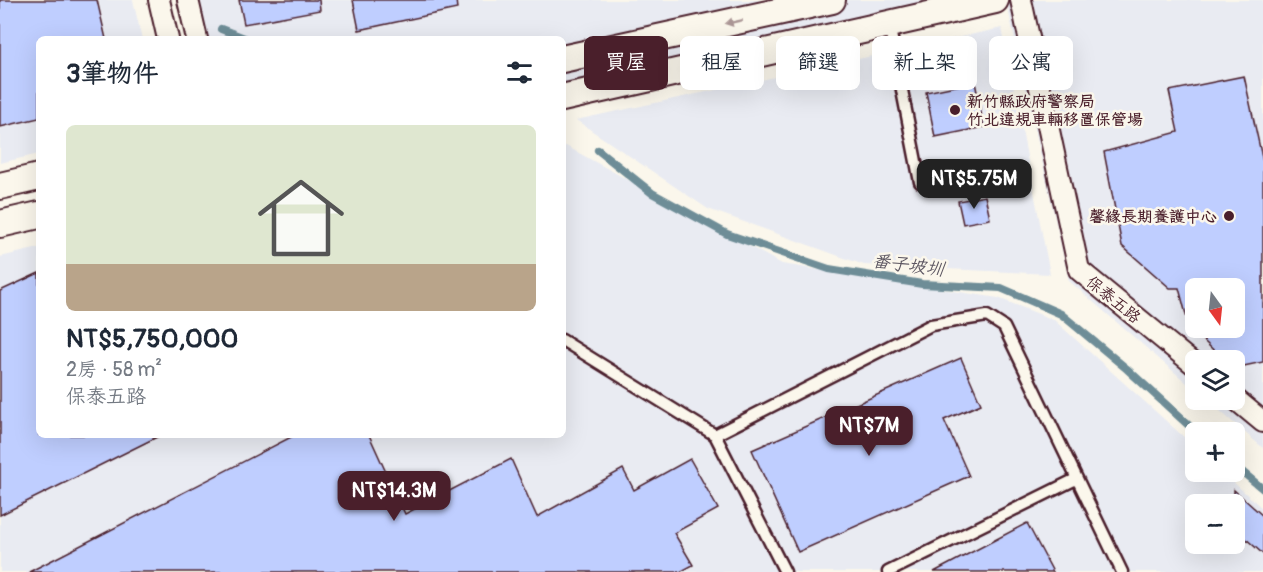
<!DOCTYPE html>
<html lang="zh-TW">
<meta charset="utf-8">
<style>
:root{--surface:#fff;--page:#f6f6f7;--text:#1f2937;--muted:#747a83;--line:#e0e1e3;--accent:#4a1f2b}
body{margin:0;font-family:Pangolin,"LXGW WenKai TC",sans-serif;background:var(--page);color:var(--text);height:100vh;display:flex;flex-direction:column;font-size:22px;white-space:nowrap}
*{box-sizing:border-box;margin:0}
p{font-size:20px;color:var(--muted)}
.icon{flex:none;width:33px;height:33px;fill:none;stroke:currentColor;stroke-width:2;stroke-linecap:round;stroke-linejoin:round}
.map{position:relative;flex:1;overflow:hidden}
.drawer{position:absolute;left:36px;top:36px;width:530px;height:402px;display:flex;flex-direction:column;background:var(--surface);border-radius:9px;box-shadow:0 6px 24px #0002}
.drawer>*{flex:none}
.top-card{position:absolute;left:584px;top:36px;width:570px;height:54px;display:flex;gap:12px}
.needle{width:39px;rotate:165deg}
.tools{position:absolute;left:1185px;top:278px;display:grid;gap:12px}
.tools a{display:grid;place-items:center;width:60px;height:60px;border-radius:9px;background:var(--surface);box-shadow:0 6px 24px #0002;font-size:30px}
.price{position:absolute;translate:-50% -51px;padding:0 14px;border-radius:12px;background:var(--accent);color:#fff;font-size:20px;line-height:39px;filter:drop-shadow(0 2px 3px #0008)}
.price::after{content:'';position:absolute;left:50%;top:36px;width:18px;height:14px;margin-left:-9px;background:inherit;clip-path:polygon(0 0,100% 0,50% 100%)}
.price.selected{background:#222;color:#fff}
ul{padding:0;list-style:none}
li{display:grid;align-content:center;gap:12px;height:318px;padding:0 30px}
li+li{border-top:2px solid var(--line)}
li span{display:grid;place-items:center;height:186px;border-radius:9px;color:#555}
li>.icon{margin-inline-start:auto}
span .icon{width:108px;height:108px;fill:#fffc;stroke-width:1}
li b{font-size:26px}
h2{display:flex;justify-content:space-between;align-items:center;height:72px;padding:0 30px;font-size:26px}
.tag{padding:0 21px;border-radius:9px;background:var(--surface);box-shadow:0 6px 24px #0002;font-size:21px;line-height:54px}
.tag.selected{background:var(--accent);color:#fff}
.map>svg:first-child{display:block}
</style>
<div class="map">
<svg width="1263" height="572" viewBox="0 0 1263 572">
<rect width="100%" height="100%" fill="#fbf7ec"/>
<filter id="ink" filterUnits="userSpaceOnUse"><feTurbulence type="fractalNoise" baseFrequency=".0167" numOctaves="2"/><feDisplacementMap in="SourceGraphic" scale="12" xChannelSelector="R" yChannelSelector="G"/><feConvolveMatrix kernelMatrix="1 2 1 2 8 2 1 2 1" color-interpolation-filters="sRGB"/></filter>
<g filter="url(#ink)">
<!-- built -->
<g fill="#e9ebf2" fill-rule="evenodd">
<path d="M 0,0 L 133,0 L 142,39 L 39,39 L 39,154 L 0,163 Z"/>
<path d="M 178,0 L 945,0 L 563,83 L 562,39 L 186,39 Z"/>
<path d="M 1006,0 L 1263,0 L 1263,448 L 1206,399 L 1234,399 L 1234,360 L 1196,360 L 1195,390 L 1069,281 ZM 1196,288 L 1234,288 L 1234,327 L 1196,327 Z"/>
<path d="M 1002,28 L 1050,274 L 864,265 L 708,209 L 576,120 Z"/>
<path d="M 566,146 L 782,264 L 998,298 L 1054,320 L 1195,447 L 1196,471 L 1221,471 L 1263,509 L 1263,572 L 0,572 L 0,257 L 39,248 L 39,435 L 562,435 L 562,147 ZM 1196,504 L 1234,504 L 1234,543 L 1196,543 Z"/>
</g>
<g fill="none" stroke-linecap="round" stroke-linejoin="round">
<!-- stream -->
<g stroke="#6e8d97" stroke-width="8">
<path d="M 221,29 L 247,39"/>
<path d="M 598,150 L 652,193 L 727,234 L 829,269 L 922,284 L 1001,288 L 1061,314 L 1127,369 L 1196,432"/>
<path d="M 1234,465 L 1263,489"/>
</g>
</g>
<!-- building -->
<g fill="#bfceff" stroke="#4a1f2b" stroke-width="1.5">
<path d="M 0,0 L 97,0 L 106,39 L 39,39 L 39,118 L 0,127 Z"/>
<path d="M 239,0 L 319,0 L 320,10 L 244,24 Z"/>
<path d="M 353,0 L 456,0 L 457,9 L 359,30 Z"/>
<path d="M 1244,76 L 1263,162 L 1263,362 L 1234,368 L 1234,360 L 1224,360 L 1189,327 L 1234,327 L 1234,288 L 1196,288 L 1196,326 L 1189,326 L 1179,288 L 1170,288 L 1122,246 L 1104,152 L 1178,132 L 1169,91 Z"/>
<path d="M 975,82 L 984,127 L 935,137 L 926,92 Z"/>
<path d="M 985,196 L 990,219 L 963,224 L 958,201 Z"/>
<path d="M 39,273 L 39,435 L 161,435 L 0,515 L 0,291 Z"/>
<path d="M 961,358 L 981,404 L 944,420 L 969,476 L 798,552 L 752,450 Z"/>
<path d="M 295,435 L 369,435 L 405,514 L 511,459 L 537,517 L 623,469 L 634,490 L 690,459 L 718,509 L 674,533 L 693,565 L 680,572 L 29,572 Z"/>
<path d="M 1234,490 L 1263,516 L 1263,554 L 1234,528 Z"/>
<path d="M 1027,523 L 1053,572 L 934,572 Z"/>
</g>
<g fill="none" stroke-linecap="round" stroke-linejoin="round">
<!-- service casing -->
<g stroke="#4a1f2b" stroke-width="15">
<g id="service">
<path d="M 889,24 L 920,182"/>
<path d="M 562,340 L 715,435 L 785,572"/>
<path d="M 715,435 L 931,325 L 987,316 L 1004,327 L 1122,572"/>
<path d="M 888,572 L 1076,479"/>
</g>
</g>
<!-- minor casing -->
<g stroke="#4a1f2b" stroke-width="24">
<g id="minor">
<path d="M 159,0 L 168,39"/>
<path d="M 188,0 L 197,39"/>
<path d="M 1021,0 L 1079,270 L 1196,366"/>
<path d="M 1234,398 L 1263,422"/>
</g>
</g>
<!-- tertiary casing -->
<g stroke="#4a1f2b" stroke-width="30">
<g id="tertiary">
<path d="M 562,59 L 832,0"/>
<path d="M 562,98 L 995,0"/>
<path d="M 0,186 L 39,177"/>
<path d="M 0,224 L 39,215"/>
</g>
</g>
<!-- service -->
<use href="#service" stroke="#fbf7ec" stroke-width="10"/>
<!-- minor -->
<use href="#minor" stroke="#fbf7ec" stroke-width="20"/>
<!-- tertiary -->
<use href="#tertiary" stroke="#fbf7ec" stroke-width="26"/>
</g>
<!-- one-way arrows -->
<defs><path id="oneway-solid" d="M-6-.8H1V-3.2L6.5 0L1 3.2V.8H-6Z" transform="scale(1.5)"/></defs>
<use fill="#ab9695" href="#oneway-solid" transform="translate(734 22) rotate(168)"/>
</g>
<!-- markers -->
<g fill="#4a1f2b" stroke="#fbf7ec" stroke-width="2">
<circle cx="955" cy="110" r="6"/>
<circle cx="1229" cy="216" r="6"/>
</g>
<g text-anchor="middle" stroke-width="5" stroke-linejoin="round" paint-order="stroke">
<!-- poi labels -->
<g font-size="16" font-weight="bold" fill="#4a1f2b" stroke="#fbf7ec" text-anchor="start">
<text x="967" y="107">新竹縣政府警察局<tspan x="967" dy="18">竹北違規車輛移置保管場</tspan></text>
<text x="1217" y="222" text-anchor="end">馨緣長期養護中心</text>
</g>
<!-- street labels -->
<g font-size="16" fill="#4a1f2b" stroke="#fbf7ec">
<text transform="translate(1114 299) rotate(39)" y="6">保泰五路</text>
</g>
<!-- water labels -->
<g font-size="18" font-style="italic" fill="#5c5661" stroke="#fbf7ec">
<text transform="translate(908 265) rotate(7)" y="6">番子坡圳</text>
</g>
</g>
</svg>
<div class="tools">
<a><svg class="needle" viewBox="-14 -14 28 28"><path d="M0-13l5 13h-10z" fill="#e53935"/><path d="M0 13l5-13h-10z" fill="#747a83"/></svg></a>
<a><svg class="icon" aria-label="layers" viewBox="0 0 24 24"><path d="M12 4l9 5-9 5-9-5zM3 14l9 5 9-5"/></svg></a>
<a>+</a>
<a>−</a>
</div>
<b class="price selected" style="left:974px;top:210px">NT$5.75M</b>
<b class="price" style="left:869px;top:457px">NT$7M</b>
<b class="price" style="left:394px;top:522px">NT$14.3M</b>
<div class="top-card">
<a class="tag selected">買屋</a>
<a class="tag">租屋</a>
<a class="tag">篩選</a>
<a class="tag">新上架</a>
<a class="tag">公寓</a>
</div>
<section class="drawer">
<h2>3筆物件<svg class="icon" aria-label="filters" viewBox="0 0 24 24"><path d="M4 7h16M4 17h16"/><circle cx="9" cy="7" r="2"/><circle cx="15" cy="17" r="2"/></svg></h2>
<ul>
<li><span style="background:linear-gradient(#dfe7d0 75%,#b9a48a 0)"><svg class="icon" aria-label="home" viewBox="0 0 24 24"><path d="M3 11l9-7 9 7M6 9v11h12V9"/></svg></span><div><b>NT$5,750,000</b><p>2房 · 58 m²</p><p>保泰五路</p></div></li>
</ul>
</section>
</div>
